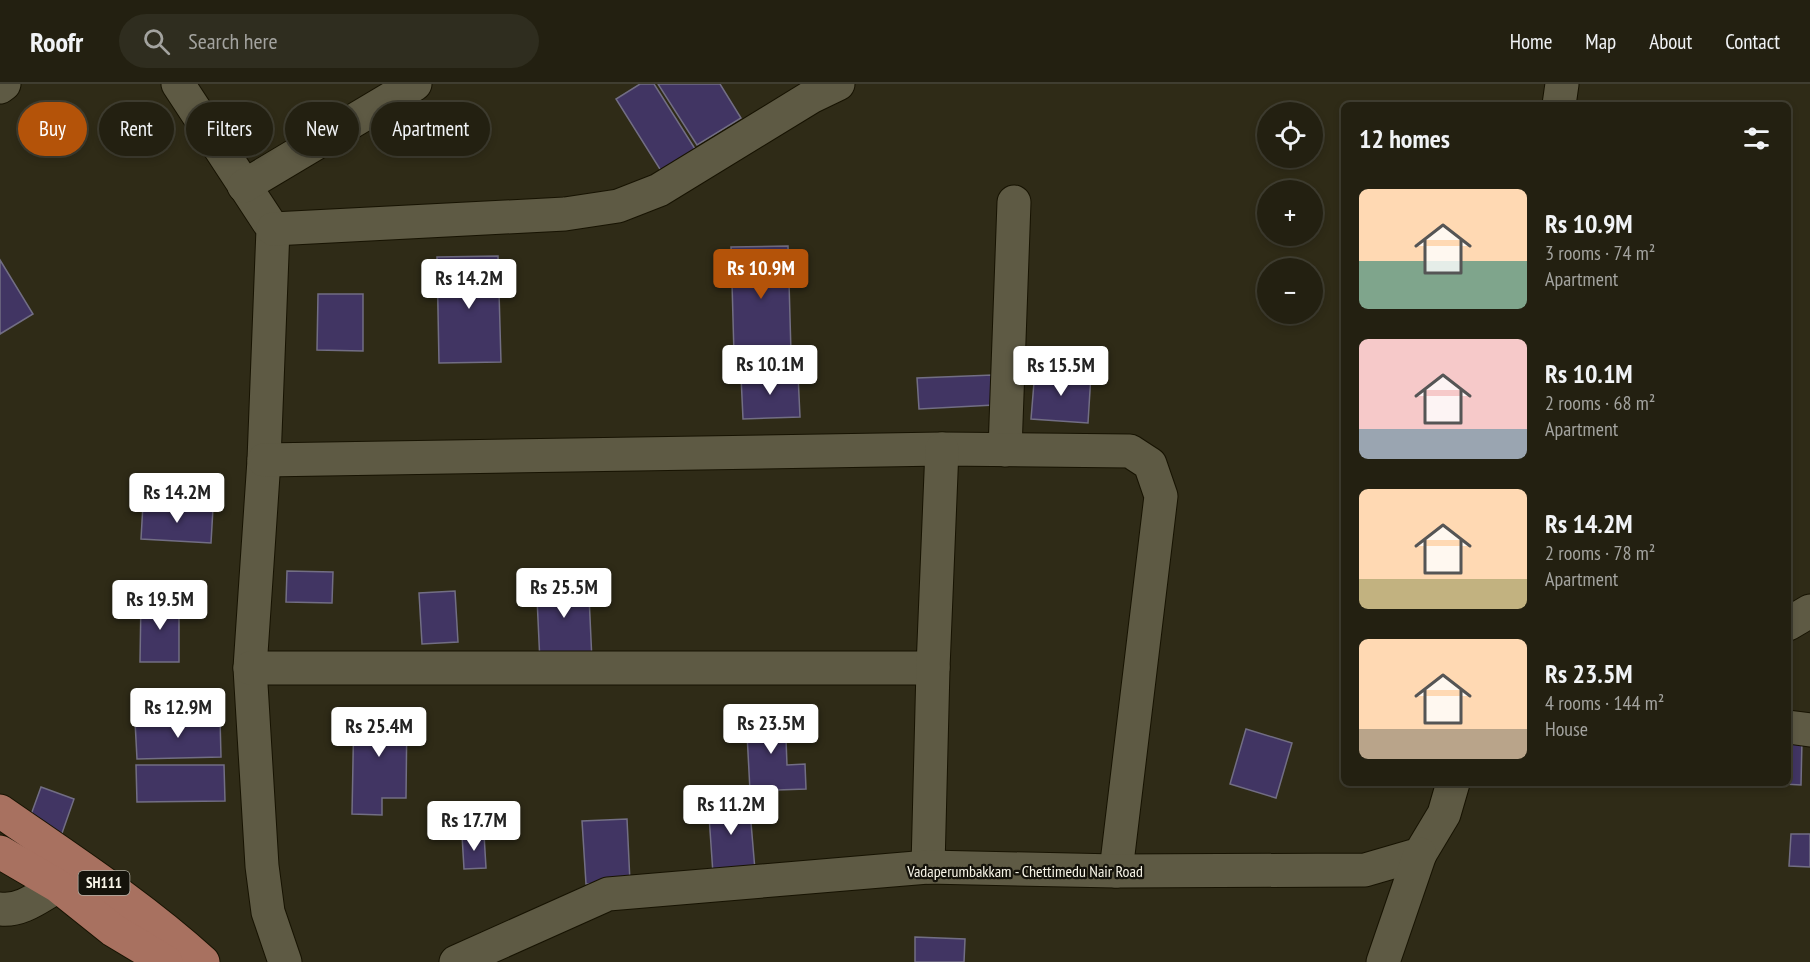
<!DOCTYPE html>
<meta charset="utf-8">
<style>
:root{--surface:#232011;--page:#2f2d1f;--text:#f1f3f6;--muted:#a3a39f;--line:#403e31;--accent:#b45309}
body{margin:0;font-family:"PT Sans Narrow",sans-serif;background:var(--page);color:var(--text);height:100vh;display:flex;flex-direction:column;font-size:22px;white-space:nowrap}
*{box-sizing:border-box;margin:0}
p{font-size:20px;color:var(--muted)}
.icon{flex:none;width:33px;height:33px;fill:none;stroke:currentColor;stroke-width:2;stroke-linecap:round;stroke-linejoin:round}
.map{position:relative;flex:1;overflow:hidden}
.panel{position:absolute;left:1341px;top:18px;width:450px;height:684px;display:flex;flex-direction:column;background:var(--surface);border-radius:9px;box-shadow:0 3px 9px #0003,0 0 0 2px var(--line)}
.panel>*{flex:none}
.top-card{position:absolute;left:18px;top:18px;width:570px;height:54px;display:flex;gap:12px}
.fabs{position:absolute;left:1257px;top:18px;display:grid;gap:12px}
.fabs a{display:grid;place-items:center;width:66px;height:66px;border-radius:50%;background:var(--surface);box-shadow:0 3px 9px #0003,0 0 0 2px var(--line);font-size:30px}
.price{position:absolute;translate:-50% -51px;padding:0 14px;border-radius:6px;background:#fff;color:#222;font-size:20px;line-height:39px;filter:drop-shadow(0 2px 3px #0008)}
.price::after{content:'';position:absolute;left:50%;top:36px;width:18px;height:14px;margin-left:-9px;background:inherit;clip-path:polygon(0 0,100% 0,50% 100%)}
.price.active{background:var(--accent);color:#fff}
ul{padding:0;list-style:none}
li{display:flex;align-items:center;gap:18px;height:150px;padding:0 18px}
li span{display:grid;place-items:center;flex:none;width:168px;height:120px;border-radius:9px;color:#555}
li>.icon{margin-inline-start:auto}
span .icon{width:72px;height:72px;fill:#fffc;stroke-width:1}
li b{font-size:26px}
h2{display:flex;justify-content:space-between;align-items:center;height:72px;padding:0 18px;font-size:26px}
.pill{padding:0 21px;border-radius:27px;background:var(--surface);box-shadow:0 3px 9px #0003,0 0 0 2px var(--line);font-size:21px;line-height:54px}
.pill.active{background:var(--accent);color:#fff}
header{display:flex;align-items:center;gap:36px;box-sizing:border-box;height:84px;padding:0 30px;background:var(--surface);border-bottom:2px solid var(--line)}
header strong{font-size:28px}
nav{display:flex;gap:33px;margin-inline-start:auto;font-size:21px}
.search{width:420px;height:54px;background:var(--page);display:flex;align-items:center;gap:15px;box-sizing:border-box;padding:0 21px;border-radius:33px;color:var(--muted);font-size:22px}
.map>svg:first-child{display:block}
</style>
<header>
<strong>Roofr</strong>
<div class="search"><svg class="icon" aria-label="search" viewBox="0 0 24 24"><circle cx="10" cy="10" r="6"/><path d="M15 15l6 6"/></svg>Search here</div>
<nav><a>Home</a><a>Map</a><a>About</a><a>Contact</a></nav>
</header>
<div class="map">
<svg width="1810" height="878" viewBox="0 0 1810 878">
<rect width="100%" height="100%" fill="#2f2b17"/>
<!-- building -->
<g fill="#413563" stroke="#726e84" stroke-width="1.5">
<path d="M 640,0 L 654,0 L 697,68 L 663,90 L 616,15 Z"/>
<path d="M 658,0 L 720,0 L 741,34 L 697,61 Z"/>
<path d="M 788,162 L 791,269 L 734,271 L 731,163 Z"/>
<path d="M 498,172 L 501,278 L 439,279 L 437,173 Z"/>
<path d="M 0,176 L 33,230 L 0,250 Z"/>
<path d="M 318,210 L 363,210 L 363,267 L 317,266 Z"/>
<path d="M 1035,286 L 1091,290 L 1088,339 L 1031,335 Z"/>
<path d="M 798,290 L 800,333 L 743,335 L 741,292 Z"/>
<path d="M 993,291 L 994,321 L 919,325 L 917,294 Z"/>
<path d="M 143,420 L 213,424 L 211,459 L 141,455 Z"/>
<path d="M 287,487 L 333,488 L 332,519 L 286,518 Z"/>
<path d="M 588,490 L 592,577 L 540,579 L 536,492 Z"/>
<path d="M 455,507 L 458,558 L 422,560 L 419,509 Z"/>
<path d="M 141,516 L 179,517 L 179,578 L 140,578 Z"/>
<path d="M 354,624 L 407,625 L 406,714 L 382,714 L 382,731 L 352,730 Z"/>
<path d="M 785,628 L 787,681 L 805,680 L 806,705 L 750,707 L 746,630 Z"/>
<path d="M 220,634 L 221,673 L 137,675 L 135,637 Z"/>
<path d="M 1246,645 L 1292,659 L 1276,714 L 1230,700 Z"/>
<path d="M 1788,656 L 1802,656 L 1801,701 L 1762,699 L 1788,699 Z"/>
<path d="M 136,681 L 224,681 L 225,717 L 137,718 Z"/>
<path d="M 41,703 L 74,715 L 61,752 L 28,739 Z"/>
<path d="M 749,715 L 755,786 L 713,790 L 708,717 Z"/>
<path d="M 627,735 L 630,798 L 586,800 L 582,737 Z"/>
<path d="M 484,750 L 486,784 L 464,785 L 462,751 Z"/>
<path d="M 1791,750 L 1810,750 L 1810,783 L 1789,782 Z"/>
<path d="M 915,853 L 965,855 L 964,878 L 915,878 Z"/>
</g>
<g fill="none" stroke-linecap="round" stroke-linejoin="round">
<!-- minor casing -->
<g stroke="#171302" stroke-width="35">
<g id="minor">
<path d="M 178,0 L 273,145 L 264,376 L 250,584 L 262,782 L 268,828 L 285,878"/>
<path d="M 0,3 L 4,0"/>
<path d="M 1559,21 L 1562,0"/>
<path d="M 244,102 L 415,0"/>
<path d="M 273,145 L 565,130 L 618,122 L 659,106 L 811,13 L 838,0"/>
<path d="M 1005,366 L 1014,118"/>
<path d="M 264,376 L 942,365 L 1130,367 L 1150,380 L 1161,412 L 1116,787"/>
<path d="M 1788,540 L 1810,527"/>
<path d="M 250,584 L 933,584"/>
<path d="M 1788,643 L 1810,646"/>
<path d="M 928,783 L 933,584 L 942,365"/>
<path d="M 0,825 C 21,828 40,812 58,802"/>
<path d="M 456,878 L 608,810 L 928,783 L 1116,787 L 1365,786 L 1420,770 L 1444,730 L 1453,699"/>
<path d="M 1383,878 L 1420,770"/>
</g>
</g>
<!-- major casing -->
<g stroke="#171302" stroke-width="35">
<g id="major">
<path d="M 0,727 C 69,775 140,821 203,878"/>
<path d="M 0,768 L 58,802 L 113,846 L 166,878"/>
</g>
</g>
<!-- minor -->
<use href="#minor" stroke="#5e5a44" stroke-width="33"/>
<!-- major -->
<use href="#major" stroke="#a87160" stroke-width="33"/>
</g>
<g text-anchor="middle" stroke-width="4.5" stroke-linejoin="round" paint-order="stroke">
<!-- shield labels -->
<rect fill="#15130b" stroke="#b4b1a6" stroke-width="1.5" x="78.5" y="787" width="51" height="24" rx="4.5"/>
<g font-size="15" font-weight="bold" fill="#f8f5e8">
<text x="104" y="804">SH111</text>
</g>
<!-- street labels -->
<g font-size="16" fill="#f8f5e8" stroke="#15130b">
<text x="1025" y="793">Vadaperumbakkam - Chettimedu Nair Road</text>
</g>
</g>
</svg>
<div class="fabs">
<a><svg class="icon" aria-label="locate" viewBox="0 0 24 24"><circle cx="12" cy="12" r="6"/><path d="M12 2v4M12 18v4M2 12h4M18 12h4"/></svg></a>
<a>+</a>
<a>−</a>
</div>
<b class="price active" style="left:761px;top:216px">Rs 10.9M</b>
<b class="price" style="left:469px;top:226px">Rs 14.2M</b>
<b class="price" style="left:770px;top:312px">Rs 10.1M</b>
<b class="price" style="left:1061px;top:313px">Rs 15.5M</b>
<b class="price" style="left:177px;top:440px">Rs 14.2M</b>
<b class="price" style="left:564px;top:535px">Rs 25.5M</b>
<b class="price" style="left:160px;top:547px">Rs 19.5M</b>
<b class="price" style="left:178px;top:655px">Rs 12.9M</b>
<b class="price" style="left:771px;top:671px">Rs 23.5M</b>
<b class="price" style="left:379px;top:674px">Rs 25.4M</b>
<b class="price" style="left:731px;top:752px">Rs 11.2M</b>
<b class="price" style="left:474px;top:768px">Rs 17.7M</b>
<div class="top-card">
<a class="pill active">Buy</a>
<a class="pill">Rent</a>
<a class="pill">Filters</a>
<a class="pill">New</a>
<a class="pill">Apartment</a>
</div>
<section class="panel">
<h2>12 homes<svg class="icon" aria-label="filters" viewBox="0 0 24 24"><path d="M4 7h16M4 17h16"/><circle cx="9" cy="7" r="2"/><circle cx="15" cy="17" r="2"/></svg></h2>
<ul>
<li><span style="background:linear-gradient(#ffd9b3 60%,#7fa58c 0)"><svg class="icon" aria-label="home" viewBox="0 0 24 24"><path d="M3 11l9-7 9 7M6 9v11h12V9"/></svg></span><div><b>Rs 10.9M</b><p>3 rooms · 74 m²</p><p>Apartment</p></div></li>
<li><span style="background:linear-gradient(#f6c9c9 75%,#9aa5b1 0)"><svg class="icon" aria-label="home" viewBox="0 0 24 24"><path d="M3 11l9-7 9 7M6 9v11h12V9"/></svg></span><div><b>Rs 10.1M</b><p>2 rooms · 68 m²</p><p>Apartment</p></div></li>
<li><span style="background:linear-gradient(#ffd9b3 75%,#c2b280 0)"><svg class="icon" aria-label="home" viewBox="0 0 24 24"><path d="M3 11l9-7 9 7M6 9v11h12V9"/></svg></span><div><b>Rs 14.2M</b><p>2 rooms · 78 m²</p><p>Apartment</p></div></li>
<li><span style="background:linear-gradient(#ffd9b3 75%,#b9a48a 0)"><svg class="icon" aria-label="home" viewBox="0 0 24 24"><path d="M3 11l9-7 9 7M6 9v11h12V9"/></svg></span><div><b>Rs 23.5M</b><p>4 rooms · 144 m²</p><p>House</p></div></li>
</ul>
</section>
</div>
